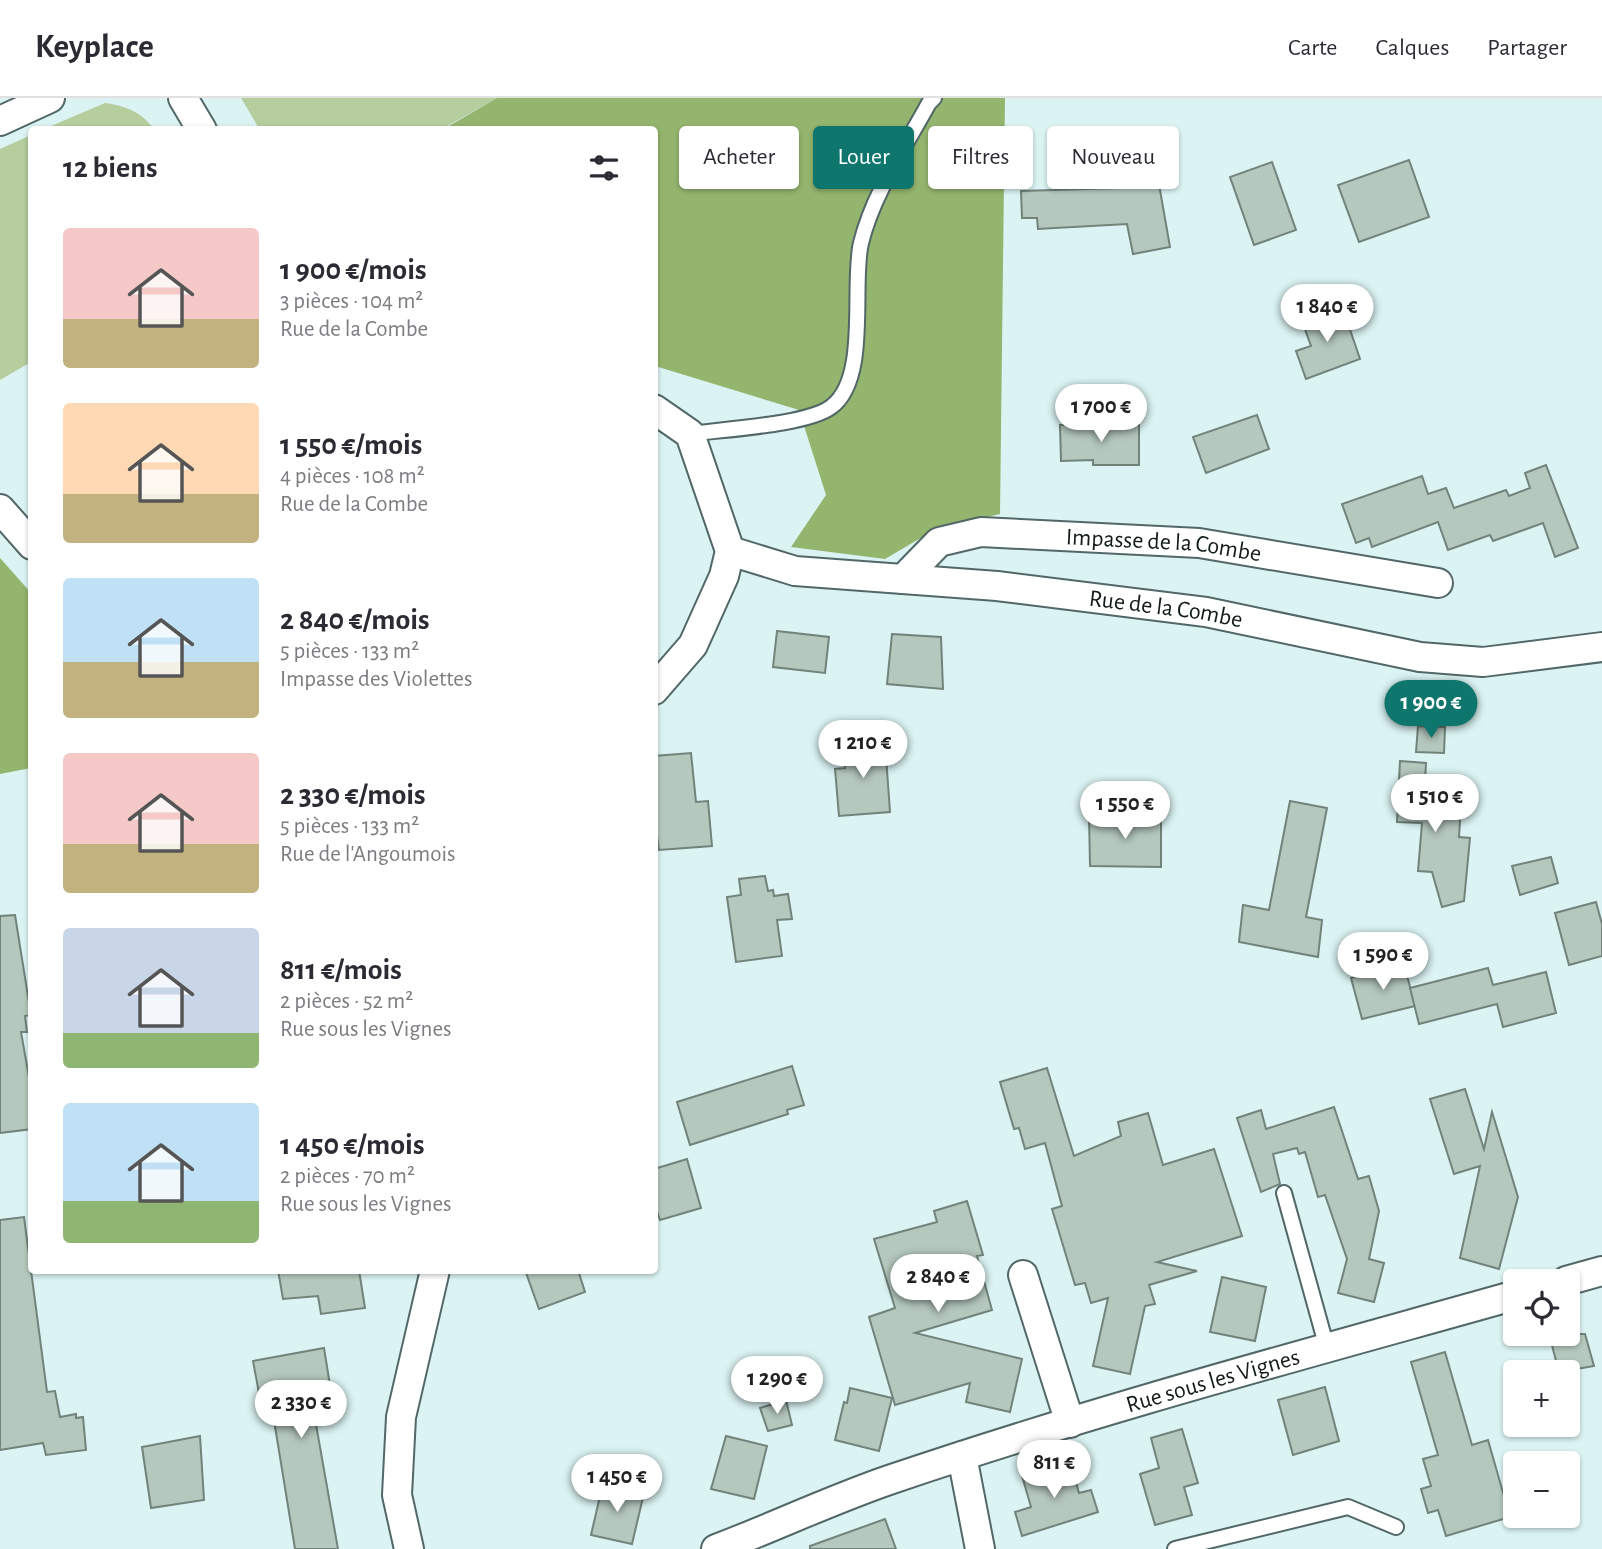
<!DOCTYPE html>
<html lang="fr">
<meta charset="utf-8">
<style>
:root{--surface:#fff;--page:#f7f7f7;--text:#2b2b33;--muted:#7c7c81;--line:#e1e1e2;--accent:#0f766e}
body{margin:0;font-family:"Alegreya Sans",sans-serif;background:var(--page);color:var(--text);height:100vh;display:flex;flex-direction:column;font-size:26px;white-space:nowrap}
*{box-sizing:border-box;margin:0}
p{font-size:23px;color:var(--muted)}
.icon{flex:none;width:38px;height:38px;fill:none;stroke:currentColor;stroke-width:2;stroke-linecap:round;stroke-linejoin:round}
.map{position:relative;flex:1;overflow:hidden}
.panel{position:absolute;left:28px;top:28px;width:630px;height:1148px;display:flex;flex-direction:column;background:var(--surface);border-radius:7px;box-shadow:0 2px 5px #0004}
.panel>*{flex:none}
.guide{position:absolute;left:679px;top:28px;width:665px;height:63px;display:flex;gap:14px}
.tools{position:absolute;left:1503px;top:1171px;display:grid;gap:14px}
.tools a{display:grid;place-items:center;width:77px;height:77px;border-radius:7px;background:var(--surface);box-shadow:0 2px 5px #0004;font-size:35px}
.price{position:absolute;translate:-50% -60px;padding:0 16px;border-radius:24px;background:#fff;color:#222;font-size:23px;line-height:46px;filter:drop-shadow(0 2px 4px #0008)}
.price::after{content:'';position:absolute;left:50%;top:42px;width:21px;height:16px;margin-left:-10px;background:inherit;clip-path:polygon(0 0,100% 0,50% 100%)}
.price.on{background:var(--accent);color:#fff}
ul{padding:0;list-style:none}
li{display:flex;align-items:center;gap:21px;height:175px;padding:0 35px}
li span{display:grid;place-items:center;flex:none;width:196px;height:140px;border-radius:7px;color:#555}
li>.icon{margin-inline-start:auto}
span .icon{width:84px;height:84px;fill:#fffc;stroke-width:1}
li b{font-size:30px}
h2{display:flex;justify-content:space-between;align-items:center;height:84px;padding:0 35px;font-size:30px}
.chip{padding:0 24px;border-radius:7px;background:var(--surface);box-shadow:0 2px 5px #0004;font-size:24px;line-height:63px}
.chip.on{background:var(--accent);color:#fff}
header{display:flex;align-items:center;gap:42px;box-sizing:border-box;height:98px;padding:0 35px;background:var(--surface);border-bottom:2px solid var(--line)}
header strong{font-size:33px}
nav{display:flex;gap:38px;margin-inline-start:auto;font-size:24px}
.map>svg:first-child{display:block}
</style>
<header>
<strong>Keyplace</strong>
<nav><a>Carte</a><a>Calques</a><a>Partager</a></nav>
</header>
<div class="map">
<svg width="1602" height="1451" viewBox="0 0 1602 1451">
<rect width="100%" height="100%" fill="#dbf3f3"/>
<!-- green -->
<g fill="#b6ce9e">
<path d="M 241,0 L 497,0 L 442,31 L 260,32 Z"/>
<path d="M 105,5 C 126,8 141,14 154,31 L 44,31 Z"/>
<path d="M 31,37 L 31,264 L 0,282 L 0,51 Z"/>
</g>
<!-- forest -->
<g fill="#94b56e">
<path d="M 497,0 L 1005,0 L 1000,416 L 936,431 L 885,461 L 791,449 L 826,397 L 799,312 L 655,268 L 654,32 L 442,32 Z"/>
<path d="M 0,460 L 32,496 L 31,670 L 0,676 Z"/>
</g>
<!-- building -->
<g fill="#b5c8be" stroke="#71837a" stroke-width="2">
<path d="M 1409,62 L 1429,119 L 1359,144 L 1338,87 Z"/>
<path d="M 1272,64 L 1296,132 L 1254,147 L 1230,79 Z"/>
<path d="M 1157,75 L 1170,149 L 1133,156 L 1127,126 L 1038,131 L 1037,120 L 1022,120 L 1021,93 L 1120,90 L 1119,82 Z"/>
<path d="M 1342,208 L 1360,261 L 1306,281 L 1296,253 L 1311,248 L 1302,223 Z"/>
<path d="M 1257,317 L 1269,351 L 1206,375 L 1193,339 Z"/>
<path d="M 1139,326 L 1139,367 L 1093,367 L 1093,362 L 1061,363 L 1060,327 Z"/>
<path d="M 1546,367 L 1578,450 L 1555,459 L 1543,425 L 1493,443 L 1490,437 L 1448,452 L 1438,424 L 1372,449 L 1369,440 L 1356,445 L 1342,406 L 1422,378 L 1428,396 L 1446,390 L 1454,410 L 1506,392 L 1509,398 L 1530,390 L 1525,375 Z"/>
<path d="M 777,533 L 829,539 L 825,575 L 773,569 Z"/>
<path d="M 892,536 L 941,539 L 943,591 L 887,586 Z"/>
<path d="M 1418,628 L 1445,629 L 1444,655 L 1416,654 Z"/>
<path d="M 885,644 L 890,714 L 839,718 L 835,671 L 845,670 L 843,646 Z"/>
<path d="M 691,655 L 696,704 L 708,703 L 712,748 L 659,752 L 654,716 L 654,658 Z"/>
<path d="M 1400,663 L 1426,665 L 1424,703 L 1461,706 L 1459,739 L 1470,740 L 1464,803 L 1442,809 L 1432,774 L 1418,773 L 1422,725 L 1397,724 Z"/>
<path d="M 1290,703 L 1327,710 L 1306,819 L 1322,822 L 1318,859 L 1239,844 L 1243,807 L 1269,812 Z"/>
<path d="M 1089,717 L 1161,717 L 1161,769 L 1090,768 Z"/>
<path d="M 1551,759 L 1558,785 L 1520,797 L 1512,768 Z"/>
<path d="M 765,778 L 768,793 L 773,792 L 774,798 L 788,796 L 792,821 L 777,822 L 782,858 L 736,864 L 727,799 L 741,797 L 739,781 Z"/>
<path d="M 1596,804 L 1602,826 L 1602,858 L 1569,867 L 1555,815 Z"/>
<path d="M 15,817 L 31,917 L 25,918 L 27,934 L 21,934 L 32,996 L 32,1031 L 0,1035 L 0,818 Z"/>
<path d="M 1404,866 L 1415,908 L 1362,921 L 1351,880 Z"/>
<path d="M 1488,870 L 1493,887 L 1546,874 L 1556,915 L 1503,929 L 1497,906 L 1419,926 L 1410,890 Z"/>
<path d="M 792,968 L 804,1007 L 787,1012 L 788,1016 L 690,1047 L 677,1004 Z"/>
<path d="M 1047,970 L 1074,1058 L 1121,1038 L 1118,1024 L 1148,1015 L 1163,1067 L 1214,1051 L 1242,1138 L 1157,1164 L 1197,1173 L 1149,1187 L 1155,1206 L 1145,1208 L 1130,1276 L 1093,1268 L 1108,1200 L 1091,1205 L 1085,1185 L 1075,1187 L 1052,1111 L 1062,1108 L 1045,1045 L 1025,1051 L 1019,1030 L 1014,1031 L 1000,984 Z"/>
<path d="M 1465,991 L 1484,1051 L 1492,1014 L 1518,1099 L 1499,1171 L 1460,1160 L 1480,1068 L 1454,1076 L 1430,1001 Z"/>
<path d="M 1334,1009 L 1358,1081 L 1369,1078 L 1379,1113 L 1369,1161 L 1384,1165 L 1374,1204 L 1338,1195 L 1347,1161 L 1325,1097 L 1318,1099 L 1305,1054 L 1299,1056 L 1297,1050 L 1273,1056 L 1280,1086 L 1261,1094 L 1237,1020 L 1261,1012 L 1266,1031 Z"/>
<path d="M 687,1061 L 701,1110 L 660,1122 L 654,1105 L 654,1071 Z"/>
<path d="M 967,1103 L 983,1157 L 977,1158 L 992,1212 L 915,1235 L 1022,1261 L 1010,1314 L 966,1304 L 970,1285 L 895,1307 L 869,1219 L 895,1210 L 874,1141 L 937,1124 L 934,1113 Z"/>
<path d="M 24,1119 L 47,1294 L 55,1293 L 60,1319 L 76,1316 L 76,1320 L 83,1319 L 86,1352 L 46,1357 L 43,1345 L 0,1352 L 0,1122 Z"/>
<path d="M 278,1172 L 359,1172 L 365,1210 L 321,1216 L 318,1198 L 283,1201 Z"/>
<path d="M 525,1172 L 578,1172 L 585,1194 L 539,1211 Z"/>
<path d="M 1222,1179 L 1266,1189 L 1255,1243 L 1210,1234 Z"/>
<path d="M 1549,1236 L 1585,1236 L 1594,1268 L 1559,1274 Z"/>
<path d="M 324,1250 L 334,1312 L 314,1315 L 338,1451 L 295,1451 L 271,1304 L 261,1306 L 253,1263 Z"/>
<path d="M 1445,1254 L 1472,1347 L 1488,1342 L 1510,1419 L 1446,1438 L 1438,1412 L 1428,1415 L 1421,1391 L 1431,1388 L 1423,1361 L 1438,1357 L 1411,1264 Z"/>
<path d="M 1325,1289 L 1339,1343 L 1293,1357 L 1278,1302 Z"/>
<path d="M 850,1290 L 892,1300 L 879,1353 L 835,1342 L 844,1304 L 847,1305 Z"/>
<path d="M 786,1302 L 792,1327 L 768,1333 L 760,1310 Z"/>
<path d="M 1182,1331 L 1198,1385 L 1184,1389 L 1192,1417 L 1155,1427 L 1140,1376 L 1159,1370 L 1151,1340 Z"/>
<path d="M 200,1338 L 204,1402 L 151,1410 L 142,1349 Z"/>
<path d="M 726,1338 L 767,1348 L 754,1401 L 711,1391 Z"/>
<path d="M 1070,1363 L 1079,1395 L 1091,1392 L 1098,1414 L 1022,1438 L 1015,1414 L 1031,1409 L 1022,1378 Z"/>
<path d="M 603,1385 L 644,1395 L 632,1446 L 591,1437 Z"/>
<path d="M 885,1421 L 896,1451 L 810,1451 L 810,1448 Z"/>
</g>
<g fill="none" stroke-linecap="round" stroke-linejoin="round">
<!-- service casing -->
<g stroke="#526767" stroke-width="18">
<g id="service">
<path d="M 690,336 C 723,331 807,327 831,309 C 870,281 851,186 861,145 C 873,96 905,49 929,5 L 934,0"/>
<path d="M 1284,1095 L 1327,1250"/>
<path d="M 1175,1451 L 1348,1409 L 1396,1429"/>
</g>
</g>
<!-- minor casing -->
<g stroke="#526767" stroke-width="32">
<g id="minor">
<path d="M 183,0 L 202,32"/>
<path d="M 0,23 L 50,0"/>
<path d="M 654,311 L 690,336 L 730,453 L 724,478 L 693,547 L 654,592"/>
<path d="M 0,411 L 32,447"/>
<path id="s1" d="M 730,453 L 795,473 L 997,488 L 1206,514 L 1420,559 L 1483,564 L 1602,549"/>
<path id="s2" d="M 903,481 L 939,444 L 981,434 L 1199,445 L 1438,485"/>
<path d="M 1023,1177 L 1070,1325"/>
<path d="M 1566,1183 L 1602,1173"/>
<path d="M 962,1358 L 980,1451"/>
<path d="M 409,1451 L 397,1397 L 401,1319 L 435,1172"/>
<path id="s3" d="M 716,1451 C 774,1429 831,1402 889,1382 C 1095,1312 1306,1256 1516,1197"/>
</g>
</g>
<!-- service -->
<use href="#service" stroke="#fff" stroke-width="14"/>
<!-- minor -->
<use href="#minor" stroke="#fff" stroke-width="28"/>
</g>
<g text-anchor="middle" stroke-width="7" stroke-linejoin="round" paint-order="stroke">
<!-- street labels -->
<g font-size="24" fill="#121a1a" stroke="#fff">
<text dy="8" stroke="none"><textPath href="#s2" startOffset="278">Impasse de la Combe</textPath></text>
<text dy="8" stroke="none"><textPath href="#s1" startOffset="441">Rue de la Combe</textPath></text>
<text dy="8" stroke="none"><textPath href="#s3" startOffset="525">Rue sous les Vignes</textPath></text>
</g>
</g>
</svg>
<div class="tools">
<a><svg class="icon" aria-label="locate" viewBox="0 0 24 24"><circle cx="12" cy="12" r="6"/><path d="M12 2v4M12 18v4M2 12h4M18 12h4"/></svg></a>
<a>+</a>
<a>−</a>
</div>
<b class="price" style="left:1327px;top:246px">1 840 €</b>
<b class="price" style="left:1101px;top:346px">1 700 €</b>
<b class="price on" style="left:1431px;top:642px">1 900 €</b>
<b class="price" style="left:863px;top:682px">1 210 €</b>
<b class="price" style="left:1435px;top:736px">1 510 €</b>
<b class="price" style="left:1125px;top:743px">1 550 €</b>
<b class="price" style="left:1383px;top:894px">1 590 €</b>
<b class="price" style="left:938px;top:1216px">2 840 €</b>
<b class="price" style="left:777px;top:1318px">1 290 €</b>
<b class="price" style="left:301px;top:1342px">2 330 €</b>
<b class="price" style="left:1054px;top:1402px">811 €</b>
<b class="price" style="left:617px;top:1416px">1 450 €</b>
<div class="guide">
<a class="chip">Acheter</a>
<a class="chip on">Louer</a>
<a class="chip">Filtres</a>
<a class="chip">Nouveau</a>
</div>
<section class="panel">
<h2>12 biens<svg class="icon" aria-label="filters" viewBox="0 0 24 24"><path d="M4 7h16M4 17h16"/><circle cx="9" cy="7" r="2"/><circle cx="15" cy="17" r="2"/></svg></h2>
<ul>
<li><span style="background:linear-gradient(#f6c9c9 65%,#c2b280 0)"><svg class="icon" aria-label="home" viewBox="0 0 24 24"><path d="M3 11l9-7 9 7M6 9v11h12V9"/></svg></span><div><b>1 900 €/mois</b><p>3 pièces · 104 m²</p><p>Rue de la Combe</p></div></li>
<li><span style="background:linear-gradient(#ffd9b3 65%,#c2b280 0)"><svg class="icon" aria-label="home" viewBox="0 0 24 24"><path d="M3 11l9-7 9 7M6 9v11h12V9"/></svg></span><div><b>1 550 €/mois</b><p>4 pièces · 108 m²</p><p>Rue de la Combe</p></div></li>
<li><span style="background:linear-gradient(#bfe0f5 60%,#c2b280 0)"><svg class="icon" aria-label="home" viewBox="0 0 24 24"><path d="M3 11l9-7 9 7M6 9v11h12V9"/></svg></span><div><b>2 840 €/mois</b><p>5 pièces · 133 m²</p><p>Impasse des Violettes</p></div></li>
<li><span style="background:linear-gradient(#f6c9c9 65%,#c2b280 0)"><svg class="icon" aria-label="home" viewBox="0 0 24 24"><path d="M3 11l9-7 9 7M6 9v11h12V9"/></svg></span><div><b>2 330 €/mois</b><p>5 pièces · 133 m²</p><p>Rue de l'Angoumois</p></div></li>
<li><span style="background:linear-gradient(#c9d6e8 75%,#8fb573 0)"><svg class="icon" aria-label="home" viewBox="0 0 24 24"><path d="M3 11l9-7 9 7M6 9v11h12V9"/></svg></span><div><b>811 €/mois</b><p>2 pièces · 52 m²</p><p>Rue sous les Vignes</p></div></li>
<li><span style="background:linear-gradient(#bfe0f5 70%,#8fb573 0)"><svg class="icon" aria-label="home" viewBox="0 0 24 24"><path d="M3 11l9-7 9 7M6 9v11h12V9"/></svg></span><div><b>1 450 €/mois</b><p>2 pièces · 70 m²</p><p>Rue sous les Vignes</p></div></li>
</ul>
</section>
</div>
